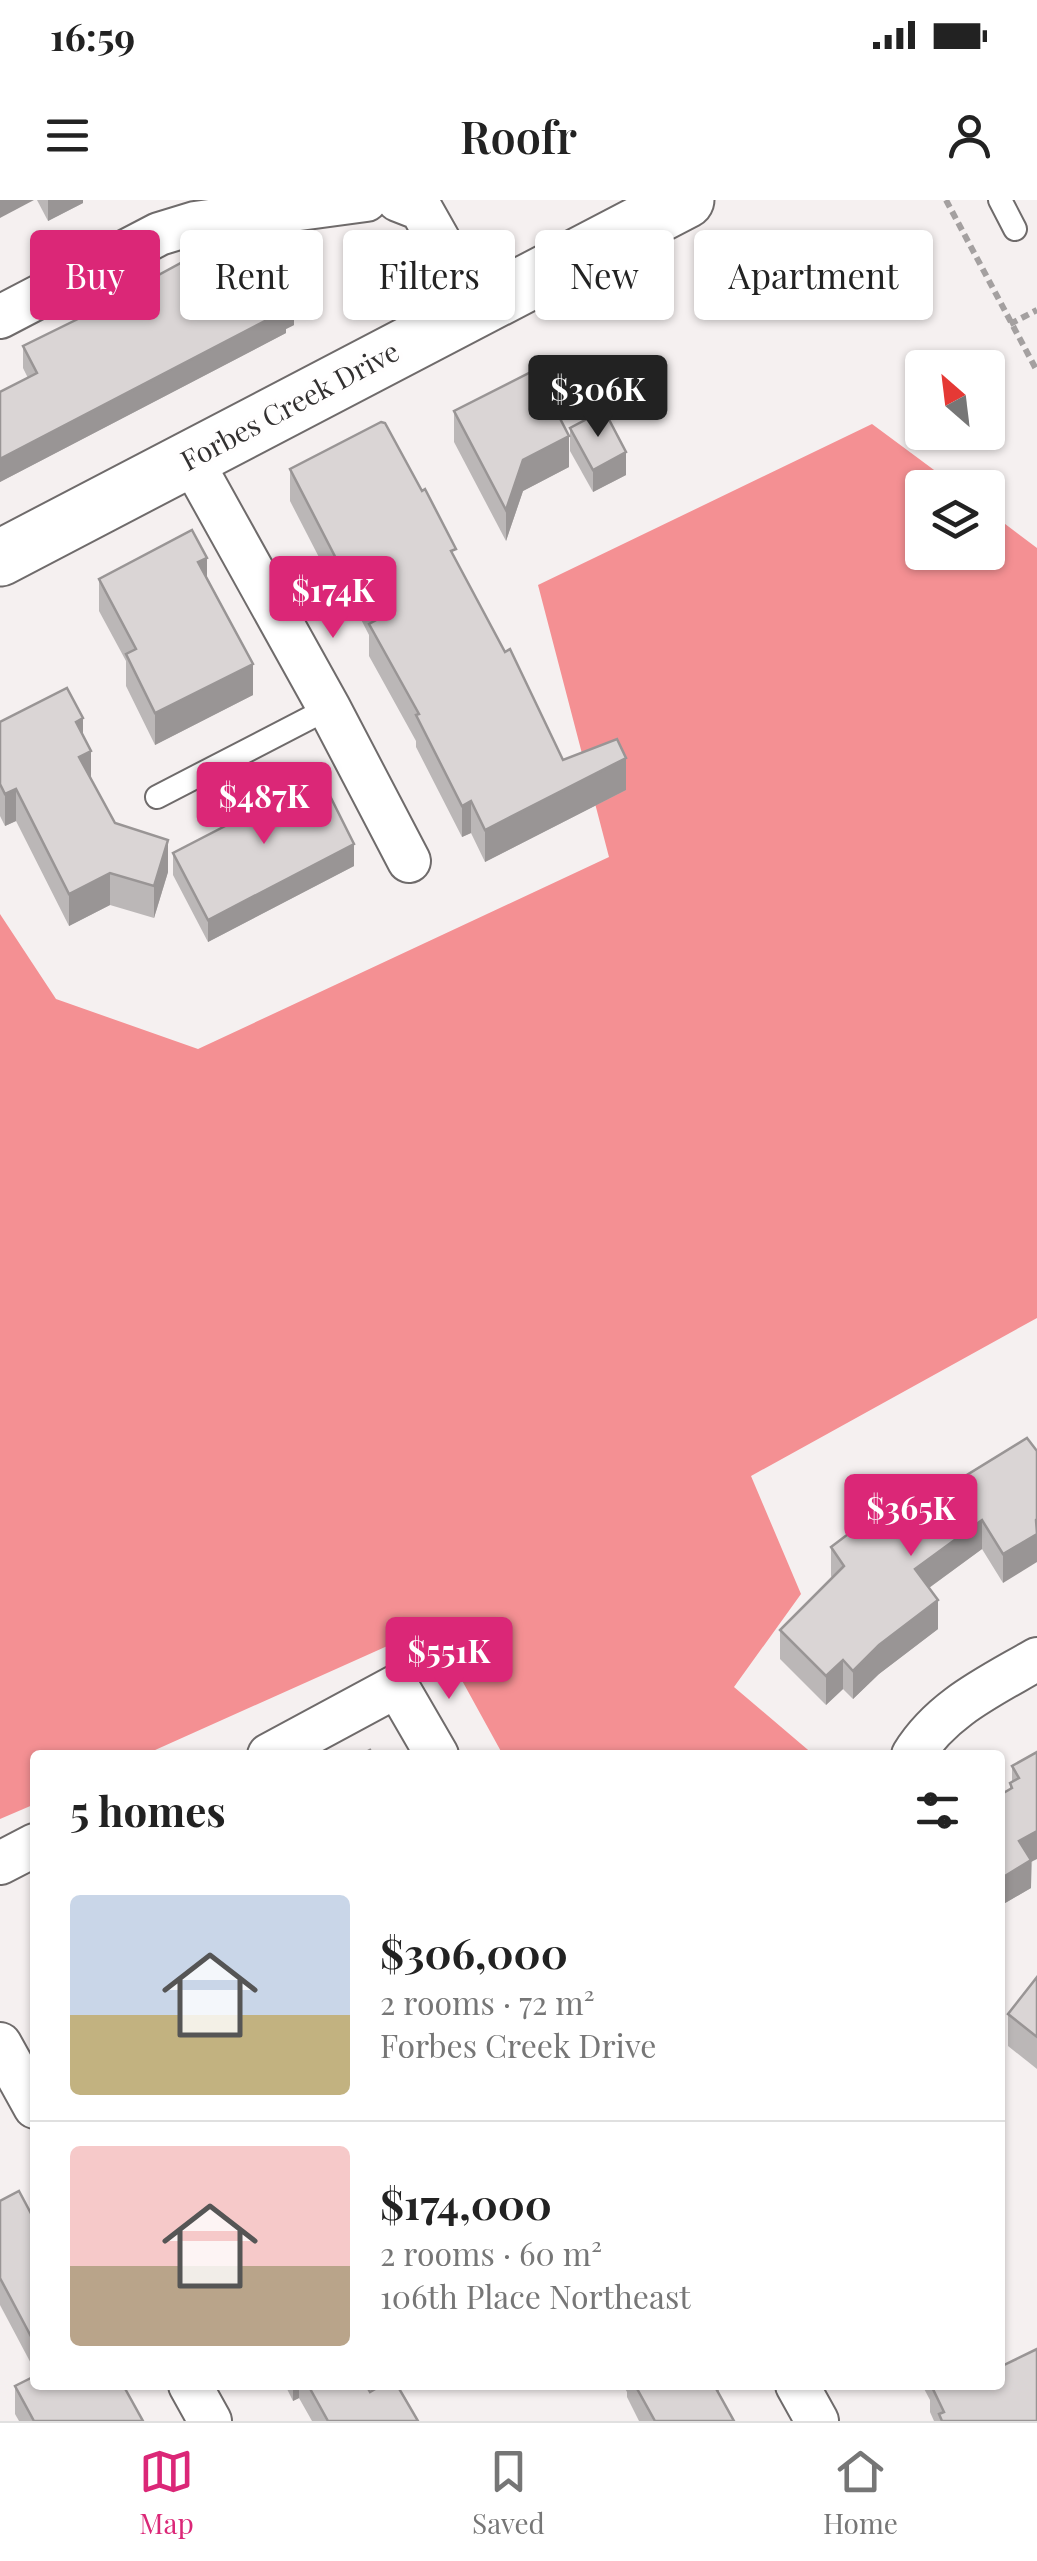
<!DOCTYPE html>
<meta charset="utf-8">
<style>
:root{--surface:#fff;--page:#f2f2f2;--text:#222;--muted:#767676;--line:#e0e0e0;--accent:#db2777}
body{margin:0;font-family:"Playfair Display",serif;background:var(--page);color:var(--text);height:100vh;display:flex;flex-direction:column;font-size:38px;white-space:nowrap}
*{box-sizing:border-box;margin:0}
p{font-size:32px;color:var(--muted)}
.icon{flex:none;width:55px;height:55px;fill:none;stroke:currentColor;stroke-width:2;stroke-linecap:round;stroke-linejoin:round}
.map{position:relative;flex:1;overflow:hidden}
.details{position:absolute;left:30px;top:1550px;width:975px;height:640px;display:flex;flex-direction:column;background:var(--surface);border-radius:10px;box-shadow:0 2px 8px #0004}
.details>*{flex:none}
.guide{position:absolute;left:30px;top:30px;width:978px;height:90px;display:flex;gap:20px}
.needle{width:65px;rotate:332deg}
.buttons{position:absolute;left:905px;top:150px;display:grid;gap:20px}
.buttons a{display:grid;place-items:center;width:100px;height:100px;border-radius:10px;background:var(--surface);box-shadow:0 2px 8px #0004;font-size:50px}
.price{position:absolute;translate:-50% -85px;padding:0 22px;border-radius:10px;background:var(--accent);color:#fff;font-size:32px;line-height:65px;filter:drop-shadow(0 2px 5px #0008)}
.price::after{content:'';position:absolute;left:50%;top:60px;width:30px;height:22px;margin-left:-15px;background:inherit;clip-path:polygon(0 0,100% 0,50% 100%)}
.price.current{background:#222;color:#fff}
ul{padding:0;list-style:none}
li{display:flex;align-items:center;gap:30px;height:250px;padding:0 40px}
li+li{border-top:2px solid var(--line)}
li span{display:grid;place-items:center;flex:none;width:280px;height:200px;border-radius:10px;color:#555}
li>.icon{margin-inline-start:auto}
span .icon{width:120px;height:120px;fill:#fffc;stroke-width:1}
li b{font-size:42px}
h2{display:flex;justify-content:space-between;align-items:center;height:120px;padding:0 40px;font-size:42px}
.chip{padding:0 35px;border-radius:10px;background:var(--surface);box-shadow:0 2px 8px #0004;font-size:35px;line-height:90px}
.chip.current{background:var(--accent);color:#fff}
.status{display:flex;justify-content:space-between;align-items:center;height:70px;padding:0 50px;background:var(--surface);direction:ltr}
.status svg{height:28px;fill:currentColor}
header{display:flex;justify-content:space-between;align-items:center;height:130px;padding:0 40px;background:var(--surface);font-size:45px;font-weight:600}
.tabs{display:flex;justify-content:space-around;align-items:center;height:140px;border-top:2px solid var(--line);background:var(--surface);font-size:28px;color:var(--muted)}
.tabs a{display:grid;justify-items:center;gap:5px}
.tabs .current{color:var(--accent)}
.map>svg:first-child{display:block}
</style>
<div class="status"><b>16:59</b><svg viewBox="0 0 49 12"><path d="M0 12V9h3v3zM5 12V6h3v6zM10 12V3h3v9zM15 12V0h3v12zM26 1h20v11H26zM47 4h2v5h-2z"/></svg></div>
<header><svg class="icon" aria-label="menu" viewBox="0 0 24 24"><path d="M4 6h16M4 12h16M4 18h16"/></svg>Roofr<svg class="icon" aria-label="person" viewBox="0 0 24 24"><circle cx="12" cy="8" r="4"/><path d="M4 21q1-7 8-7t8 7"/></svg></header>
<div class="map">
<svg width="1037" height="2221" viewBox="0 0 1037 2221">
<rect width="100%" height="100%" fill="#f5f0f0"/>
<!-- forest -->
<path fill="#f49093" d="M 872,224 L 957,287 L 922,288 L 922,352 L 988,352 L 988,311 L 1037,348 L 1037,1118 L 751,1276 L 801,1394 L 734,1487 L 814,1555 L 503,1555 L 432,1426 L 144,1555 L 35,1555 L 35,1604 L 0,1619 L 0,714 L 56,799 L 198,849 L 609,657 L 538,385 Z"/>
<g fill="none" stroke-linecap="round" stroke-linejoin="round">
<!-- lane casing -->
<g stroke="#6f6b6b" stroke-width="26">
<g id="lane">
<path d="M 1000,0 L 1015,29"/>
<path d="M 157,597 L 329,508"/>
</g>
</g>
<!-- street casing -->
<g stroke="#6f6b6b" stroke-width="46">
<g id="street">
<path d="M 398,0 L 421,9 L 477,108"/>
<path d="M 0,117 L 159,34 L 195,23 L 366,0"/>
<path d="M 190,258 L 329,508 L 409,661"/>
<path d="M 269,1555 L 397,1486 L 437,1555"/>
<path d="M 913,1555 C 942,1508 991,1486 1037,1459"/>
<path d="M 0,1663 L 35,1645"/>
<path d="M 0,1844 L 35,1907"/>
<path d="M 190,2185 L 210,2221"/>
<path d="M 797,2185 L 817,2221"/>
</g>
</g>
<!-- secondary casing -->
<g stroke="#6f6b6b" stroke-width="59">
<path id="secondary" d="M 0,358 L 686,0"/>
</g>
<!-- path -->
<g stroke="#a4a0a0" stroke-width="6" stroke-dasharray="8 5" stroke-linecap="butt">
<path d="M 946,0 L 1037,171"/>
<path d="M 1010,124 L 1037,110"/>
</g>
<!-- lane -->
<use href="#lane" stroke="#fff" stroke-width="22"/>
<!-- street -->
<use href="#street" stroke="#fff" stroke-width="42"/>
<!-- secondary -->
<use href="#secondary" stroke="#fff" stroke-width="55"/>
</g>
<!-- wall -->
<g fill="#bbb7b7">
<path d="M 37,0 L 83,0 L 83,3 L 48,21 Z"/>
<path d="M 231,57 L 254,58 L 305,113 L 294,119 L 294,125 L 286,129 L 286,133 L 0,282 L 0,192 L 28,178 L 23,168 L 23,146 L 155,81 L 155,77 Z"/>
<path d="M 454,211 L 569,267 L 523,291 L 506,341 L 454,242 Z"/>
<path d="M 570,228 L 626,275 L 593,292 L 570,251 Z"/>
<path d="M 290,269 L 456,360 L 563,560 L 626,590 L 485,662 L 471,633 L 462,637 L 416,547 L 416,541 L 369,456 L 369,435 L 350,398 L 342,402 L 290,301 Z"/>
<path d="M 207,378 L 253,495 L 155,545 L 126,486 L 126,461 L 99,411 L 99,379 Z"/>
<path d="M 0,522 L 83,535 L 91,579 L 115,623 L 168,672 L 154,718 L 110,705 L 69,726 L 16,621 L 5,626 L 0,616 Z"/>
<path d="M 224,620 L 354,666 L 208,742 L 173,675 L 173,653 L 224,626 Z"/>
<path d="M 1036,1251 L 1003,1383 L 982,1349 L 929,1388 L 938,1429 L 879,1474 L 853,1499 L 843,1489 L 826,1505 L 780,1459 L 780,1430 L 832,1378 L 831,1376 L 831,1347 L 926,1300 Z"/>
<path d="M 1037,1552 L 1031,1688 L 1000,1706 L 1000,1595 L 1010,1589 L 1010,1583 L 1012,1582 L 1012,1566 Z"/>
<path d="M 1037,1777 L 1037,1869 L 1008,1846 L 1008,1814 Z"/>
<path d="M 0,2001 L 35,2021 L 35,2171 L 0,2105 Z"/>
<path d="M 285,2185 L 366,2185 L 370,2192 L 418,2221 L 312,2221 L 299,2198 L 293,2201 Z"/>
<path d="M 623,2185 L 719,2185 L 719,2194 L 734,2221 L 639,2221 L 627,2197 L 627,2192 Z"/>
<path d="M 922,2185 L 1000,2185 L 1037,2221 L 934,2221 L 930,2212 L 930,2200 Z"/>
<path d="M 15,2186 L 143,2221 L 19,2221 L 15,2214 Z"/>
</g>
<!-- shaded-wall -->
<g fill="#999595">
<path d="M 0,0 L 34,0 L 0,18 Z"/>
<path d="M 48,0 L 83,0 L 83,3 L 48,21 Z"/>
<path d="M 305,91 L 305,113 L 294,119 L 294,125 L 286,129 L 286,133 L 0,282 L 0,259 Z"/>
<path d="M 569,236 L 569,267 L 523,291 L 506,341 L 506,310 L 523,260 Z"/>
<path d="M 626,252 L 626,275 L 593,292 L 593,270 Z"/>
<path d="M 207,358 L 207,390 L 198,362 Z"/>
<path d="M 350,366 L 350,398 L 342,402 L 342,370 Z"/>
<path d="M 253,464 L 253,495 L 155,545 L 155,513 Z"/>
<path d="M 83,518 L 83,550 L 76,522 Z"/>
<path d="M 91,551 L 91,582 L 79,557 Z"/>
<path d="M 626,558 L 626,590 L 485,662 L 485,630 Z"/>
<path d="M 16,589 L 16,621 L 5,626 L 5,594 Z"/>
<path d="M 471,601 L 471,633 L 462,637 L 462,606 Z"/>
<path d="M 168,640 L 168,672 L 154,718 L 154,686 Z"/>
<path d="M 354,644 L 354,666 L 208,742 L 208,720 Z"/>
<path d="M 110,673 L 110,705 L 69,726 L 69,694 Z"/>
<path d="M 1037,1319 L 1037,1362 L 1003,1383 L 1003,1354 Z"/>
<path d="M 982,1320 L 982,1349 L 915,1398 L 915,1369 Z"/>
<path d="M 938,1400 L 938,1429 L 879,1474 L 853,1499 L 853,1471 L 879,1445 Z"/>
<path d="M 843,1460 L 843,1489 L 826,1505 L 826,1476 Z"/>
<path d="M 1037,1631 L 1037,1659 L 1031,1662 L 1031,1688 L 1000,1706 L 1000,1679 L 1019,1641 Z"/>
<path d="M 293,2185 L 299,2185 L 299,2198 L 293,2201 Z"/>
</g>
<!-- building -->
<g fill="#dad5d5" stroke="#999595" stroke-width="2.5">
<path d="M 280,44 L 305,91 L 291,98 L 294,103 L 285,108 L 286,110 L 0,259 L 0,192 L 37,173 L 23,146 L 157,80 L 155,77 L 190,58 L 195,68 L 227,51 L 231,57 L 248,48 L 254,58 Z"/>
<path d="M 535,170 L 569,236 L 523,260 L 506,310 L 454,211 Z"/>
<path d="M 604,210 L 626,252 L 593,270 L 570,228 Z"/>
<path d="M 381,222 L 385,223 L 422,291 L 425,289 L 456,349 L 451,351 L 505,452 L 510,449 L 563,560 L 617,539 L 626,558 L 485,630 L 471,601 L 462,606 L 416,515 L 419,514 L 369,424 L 378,419 L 350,366 L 342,370 L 290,269 Z"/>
<path d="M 192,330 L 207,358 L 198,362 L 253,464 L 155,513 L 126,454 L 136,449 L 99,379 Z"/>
<path d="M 67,488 L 83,518 L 76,522 L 91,551 L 79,557 L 115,623 L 168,640 L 154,686 L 110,673 L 69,694 L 16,589 L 5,594 L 0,584 L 0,522 Z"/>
<path d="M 315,576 L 326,596 L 329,594 L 354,644 L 208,720 L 173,653 L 227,625 L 224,620 L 301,579 L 303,583 Z"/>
<path d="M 1027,1238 L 1037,1251 L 1037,1319 L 1036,1320 L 1037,1334 L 1003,1354 L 982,1320 L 915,1369 L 938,1400 L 879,1445 L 853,1471 L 843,1460 L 826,1476 L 780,1430 L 844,1366 L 831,1347 L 876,1313 L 883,1322 L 921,1293 L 926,1300 Z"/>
<path d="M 370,1550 L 373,1555 L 360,1555 Z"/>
<path d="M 1037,1552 L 1037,1631 L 1019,1641 L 1031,1660 L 1000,1679 L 1000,1595 L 1012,1588 L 1010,1583 L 1019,1578 L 1012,1566 Z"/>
<path d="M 1037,1777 L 1037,1837 L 1008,1814 Z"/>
<path d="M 19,1991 L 35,2021 L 35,2144 L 0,2078 L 0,2001 Z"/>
<path d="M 1037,2149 L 1037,2221 L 942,2221 L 939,2214 L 944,2212 L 931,2185 L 1000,2185 L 1000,2167 Z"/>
<path d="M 35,2176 L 35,2185 L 123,2185 L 143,2221 L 34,2221 L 15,2186 Z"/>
<path d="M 308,2185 L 366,2185 L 370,2192 L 382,2185 L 397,2185 L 418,2221 L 328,2221 Z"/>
<path d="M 635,2185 L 714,2185 L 734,2221 L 655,2221 Z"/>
</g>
<g text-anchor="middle" stroke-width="8" stroke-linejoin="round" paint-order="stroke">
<!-- street labels -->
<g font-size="28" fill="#333131" stroke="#fffefe">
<text transform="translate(290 206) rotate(-28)" y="10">Forbes Creek Drive</text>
</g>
</g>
</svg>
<div class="buttons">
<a><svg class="needle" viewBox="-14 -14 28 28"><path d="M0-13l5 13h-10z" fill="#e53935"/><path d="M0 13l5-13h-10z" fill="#767676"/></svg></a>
<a><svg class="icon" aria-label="layers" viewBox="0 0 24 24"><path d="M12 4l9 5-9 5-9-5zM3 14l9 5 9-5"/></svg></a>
</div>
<b class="price current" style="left:598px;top:240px">$306K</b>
<b class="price" style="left:333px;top:441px">$174K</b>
<b class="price" style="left:264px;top:647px">$487K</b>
<b class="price" style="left:911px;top:1359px">$365K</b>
<b class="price" style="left:449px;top:1502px">$551K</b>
<div class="guide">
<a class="chip current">Buy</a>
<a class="chip">Rent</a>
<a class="chip">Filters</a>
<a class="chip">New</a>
<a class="chip">Apartment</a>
</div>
<section class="details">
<h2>5 homes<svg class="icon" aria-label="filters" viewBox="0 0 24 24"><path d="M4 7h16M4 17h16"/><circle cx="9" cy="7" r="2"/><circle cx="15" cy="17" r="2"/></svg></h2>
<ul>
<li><span style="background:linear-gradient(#c9d6e8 60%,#c2b280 0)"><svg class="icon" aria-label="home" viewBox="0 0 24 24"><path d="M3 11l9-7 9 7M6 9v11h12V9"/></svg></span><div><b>$306,000</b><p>2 rooms · 72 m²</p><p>Forbes Creek Drive</p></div></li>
<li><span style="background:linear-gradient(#f6c9c9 60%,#b9a48a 0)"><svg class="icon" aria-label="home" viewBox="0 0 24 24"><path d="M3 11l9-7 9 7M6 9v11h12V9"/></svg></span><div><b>$174,000</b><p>2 rooms · 60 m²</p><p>106th Place Northeast</p></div></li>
</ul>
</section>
</div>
<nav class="tabs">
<a class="current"><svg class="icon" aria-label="map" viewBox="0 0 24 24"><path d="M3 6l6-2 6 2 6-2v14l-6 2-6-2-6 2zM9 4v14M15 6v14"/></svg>Map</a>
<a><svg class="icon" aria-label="saved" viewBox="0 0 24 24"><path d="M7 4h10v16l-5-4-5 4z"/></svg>Saved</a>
<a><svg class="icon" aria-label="home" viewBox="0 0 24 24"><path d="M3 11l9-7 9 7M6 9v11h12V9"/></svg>Home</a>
</nav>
